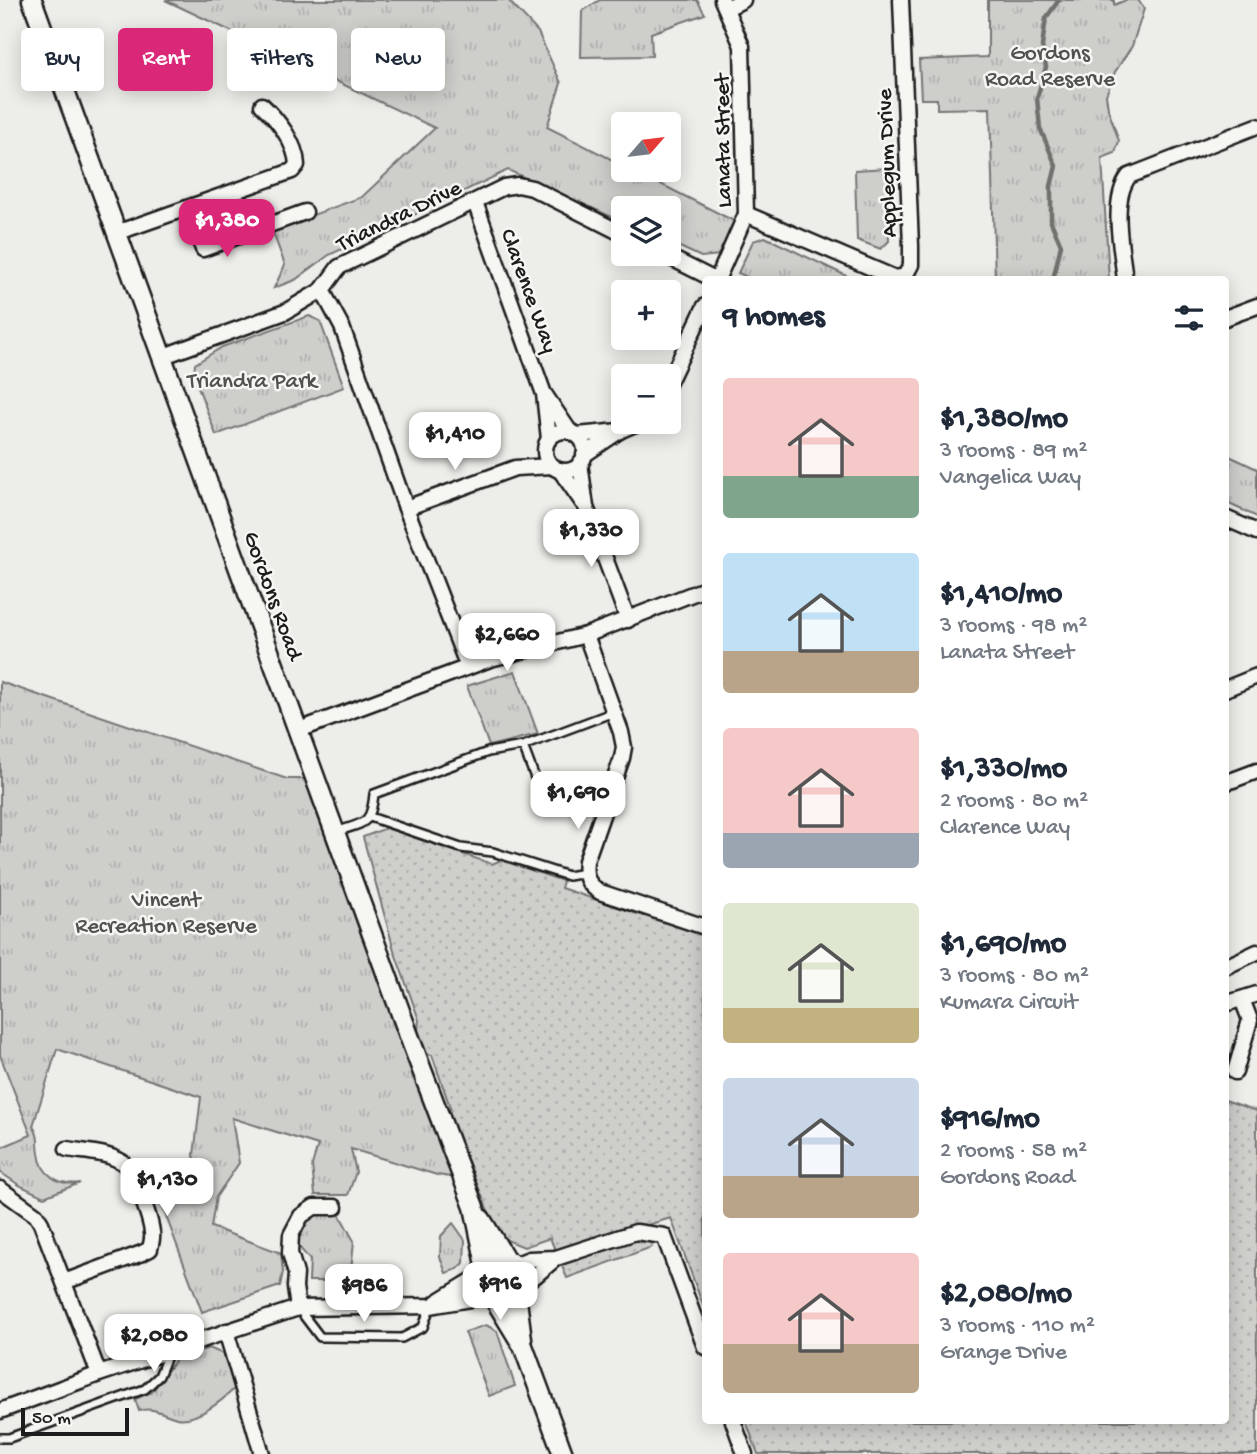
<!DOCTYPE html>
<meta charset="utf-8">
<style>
:root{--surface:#fff;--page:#f6f6f7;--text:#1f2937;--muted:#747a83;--accent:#db2777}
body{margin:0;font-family:"Gochi Hand",sans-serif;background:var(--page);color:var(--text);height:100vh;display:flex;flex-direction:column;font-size:26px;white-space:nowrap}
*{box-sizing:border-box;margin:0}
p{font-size:23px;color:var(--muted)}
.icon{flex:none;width:38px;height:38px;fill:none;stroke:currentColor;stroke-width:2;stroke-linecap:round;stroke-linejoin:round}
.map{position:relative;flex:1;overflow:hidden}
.drawer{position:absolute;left:702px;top:276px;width:527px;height:1148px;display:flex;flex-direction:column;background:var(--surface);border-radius:7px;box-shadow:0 4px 18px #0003}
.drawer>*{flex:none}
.guide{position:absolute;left:21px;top:28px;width:576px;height:63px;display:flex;gap:14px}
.needle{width:46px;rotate:62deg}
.controls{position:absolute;left:611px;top:112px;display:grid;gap:14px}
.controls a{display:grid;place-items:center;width:70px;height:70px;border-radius:7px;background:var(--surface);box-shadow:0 4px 18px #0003;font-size:35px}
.scale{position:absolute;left:21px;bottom:18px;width:108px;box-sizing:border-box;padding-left:7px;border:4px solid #1c1c1c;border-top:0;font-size:19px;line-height:24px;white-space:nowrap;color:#1c1c1c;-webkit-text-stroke:5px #f6f6f2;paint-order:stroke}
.price{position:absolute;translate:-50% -60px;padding:0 16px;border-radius:14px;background:#fff;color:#222;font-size:23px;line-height:46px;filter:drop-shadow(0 2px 4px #0008)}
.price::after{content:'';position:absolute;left:50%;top:42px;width:21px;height:16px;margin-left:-10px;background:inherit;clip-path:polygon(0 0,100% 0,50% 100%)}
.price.active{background:var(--accent);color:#fff}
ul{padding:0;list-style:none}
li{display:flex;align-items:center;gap:21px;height:175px;padding:0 21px}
li span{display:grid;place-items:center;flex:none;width:196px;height:140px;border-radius:7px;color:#555}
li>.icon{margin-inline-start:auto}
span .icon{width:84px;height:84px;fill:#fffc;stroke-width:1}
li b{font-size:30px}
h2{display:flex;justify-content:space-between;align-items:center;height:84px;padding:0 21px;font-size:30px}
.chip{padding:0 24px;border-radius:7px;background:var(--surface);box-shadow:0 4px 18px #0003;font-size:24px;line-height:63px}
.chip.active{background:var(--accent);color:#fff}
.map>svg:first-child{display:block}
</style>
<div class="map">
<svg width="1257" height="1454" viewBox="0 0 1257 1454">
<defs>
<pattern id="grass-dots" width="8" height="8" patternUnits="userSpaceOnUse" patternTransform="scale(1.75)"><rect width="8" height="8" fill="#cececb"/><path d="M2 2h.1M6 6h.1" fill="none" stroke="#b0b0ae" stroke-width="1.8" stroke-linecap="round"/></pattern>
<pattern id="park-tufts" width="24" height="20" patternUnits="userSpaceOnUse" patternTransform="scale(1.75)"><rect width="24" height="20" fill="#cececb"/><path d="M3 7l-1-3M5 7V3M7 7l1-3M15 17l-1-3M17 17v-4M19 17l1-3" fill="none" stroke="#b0b0ae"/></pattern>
</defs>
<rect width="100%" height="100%" fill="#edede9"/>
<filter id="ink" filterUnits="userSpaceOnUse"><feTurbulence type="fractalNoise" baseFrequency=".0143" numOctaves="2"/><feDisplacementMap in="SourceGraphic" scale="14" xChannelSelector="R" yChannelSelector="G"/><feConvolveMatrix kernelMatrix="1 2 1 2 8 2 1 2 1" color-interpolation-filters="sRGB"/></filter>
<g filter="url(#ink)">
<!-- grass -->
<g fill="url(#grass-dots)" stroke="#757574" stroke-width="2">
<path d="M 386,828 L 492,864 L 501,860 L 563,881 L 561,888 L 705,936 L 705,1311 L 671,1218 L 644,1226 L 652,1247 L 567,1278 L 550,1238 L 524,1247 L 507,1240 L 501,1243 L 450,1117 L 450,1107 L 432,1055 L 426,1054 L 418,1031 L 419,1020 L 394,950 L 363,837 Z"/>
<path d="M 1225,1100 L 1257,1111 L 1257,1454 L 758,1454 L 746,1421 L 1225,1421 Z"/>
</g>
<!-- park -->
<g fill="url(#park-tufts)" stroke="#757574" stroke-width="2">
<path d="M 165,0 L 508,0 L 538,32 L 561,83 L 547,127 L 623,165 L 623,170 L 633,170 L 734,221 L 719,255 L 701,257 L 669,242 L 668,208 L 623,208 L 623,222 L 508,170 L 329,255 L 295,280 L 274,288 L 285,265 L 272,230 L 362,197 L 435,128 Z"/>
<path d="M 600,0 L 697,0 L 705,14 L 651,33 L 652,56 L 581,57 L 582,11 Z"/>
<path d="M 988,0 L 1114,0 L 1114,5 L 1126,0 L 1138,0 L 1144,9 L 1132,46 L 1115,72 L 1106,95 L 1108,109 L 1119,141 L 1115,153 L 1102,158 L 1109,280 L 995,280 L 990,108 L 937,109 L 937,99 L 921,99 L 919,60 L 988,57 Z"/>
<path d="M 887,168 L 889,241 L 881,249 L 857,240 L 855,170 Z"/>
<path d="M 765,237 L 855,280 L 754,280 L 738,273 L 753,241 Z"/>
<path d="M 309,316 L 320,321 L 344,387 L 216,435 L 194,376 L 195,364 L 222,347 Z"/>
<path d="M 1225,454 L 1257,469 L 1257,517 L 1225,502 Z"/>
<path d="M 515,671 L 538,734 L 489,746 L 467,686 Z"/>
<path d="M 0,682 L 287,779 L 309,779 L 312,790 L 311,797 L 397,1029 L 403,1034 L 458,1178 L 437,1175 L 351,1149 L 356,1172 L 348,1195 L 315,1195 L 312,1165 L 318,1145 L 232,1118 L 239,1163 L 216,1197 L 211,1227 L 281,1253 L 283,1272 L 280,1286 L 202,1312 L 160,1200 L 200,1181 L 194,1155 L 201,1097 L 57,1049 L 33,1126 C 40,1137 37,1142 39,1153 C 41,1175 59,1186 80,1183 L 44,1197 L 19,1185 L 0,1172 L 0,1148 L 31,1135 L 0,1055 Z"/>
<path d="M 315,1212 L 338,1212 L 354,1241 L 350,1281 L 309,1281 L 310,1260 L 299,1247 L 299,1229 Z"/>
<path d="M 453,1223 L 465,1240 L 464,1263 L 458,1269 L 446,1273 L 440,1257 L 441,1236 Z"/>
<path d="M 486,1325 L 497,1331 L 515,1386 L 489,1396 L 465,1332 Z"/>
<path d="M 209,1348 L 223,1354 L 235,1388 C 222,1401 196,1422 177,1418 C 165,1415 151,1406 139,1411 L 135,1399 L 152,1392 L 176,1359 Z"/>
</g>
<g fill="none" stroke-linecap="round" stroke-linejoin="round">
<!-- stream -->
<path stroke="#6f6f6d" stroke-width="4.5" d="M 1053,280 L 1061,245 L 1051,222 L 1051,186 L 1056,166 L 1040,128 L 1037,98 L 1046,67 L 1042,46 L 1046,18 L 1059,0"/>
<!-- service casing -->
<g stroke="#1c1c1c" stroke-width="12">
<g id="service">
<path d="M 523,746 L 543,799 L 608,799"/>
<path d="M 370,817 L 461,848 L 493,852 L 568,876 L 585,873"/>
<path d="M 336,832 C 364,822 371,826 374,794 L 488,752 L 523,746 L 614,712"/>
<path d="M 298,1308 L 320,1337 L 402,1338 L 423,1327 L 430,1307"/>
<path d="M 0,1438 L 9,1438 L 145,1389 L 159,1376 L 169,1351"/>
</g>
</g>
<!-- minor casing -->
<g stroke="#1c1c1c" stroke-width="19">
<g id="minor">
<path d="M 727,8 L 743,0"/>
<path d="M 475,202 L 544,394 L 549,439"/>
<path d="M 187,208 L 203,249 L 305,212"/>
<path d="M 746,214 L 895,278 L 905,276 L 911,265 L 911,246 L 901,0"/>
<path d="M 116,233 L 292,171 L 297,165 C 296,143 278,120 262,105"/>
<path d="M 663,254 L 715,280"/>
<path d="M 717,280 L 746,214 L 742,46 L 722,0"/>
<path d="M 1125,280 C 1122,250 1110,201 1129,176 L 1257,126"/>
<path d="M 322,290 L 342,327 L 406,508 L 468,667"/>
<path d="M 1225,318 L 1257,306"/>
<path d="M 161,357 L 285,312 L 322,290 L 339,267 L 504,187 L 518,185 L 532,188 L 623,234"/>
<path d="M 668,384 L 705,306"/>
<path d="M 545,395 L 570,432"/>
<circle cx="565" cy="451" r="20"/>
<path d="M 577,435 L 620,431"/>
<path d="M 584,455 L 621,430 L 640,422"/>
<path d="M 580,463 L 586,507 L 628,620"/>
<path d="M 560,470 L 583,503"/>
<path d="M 406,508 L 515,468 L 553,466"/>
<path d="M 1225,518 L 1257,532"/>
<path d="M 586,635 L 621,732 L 624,747 L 622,758 L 586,861 C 584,876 587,884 600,892 L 705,927"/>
<path d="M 1225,689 L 1257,676"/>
<path d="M 299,730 L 490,659 L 586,635 L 705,589"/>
<path d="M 1225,783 L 1257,771"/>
<path d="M 1225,967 L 1257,952"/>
<path d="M 1225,1004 L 1257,994"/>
<path d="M 1235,1072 L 1250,1020 L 1242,999"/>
<path d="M 0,1189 L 36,1215 L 41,1223 L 99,1374"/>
<path d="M 514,1265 L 529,1259 L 556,1258 L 636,1232 L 664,1236 L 705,1347"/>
<path d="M 64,1282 L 142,1253 L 150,1249 C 151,1243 153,1239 152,1233 C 151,1219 133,1169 122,1162 C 106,1152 85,1152 67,1149"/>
<path d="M 521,1283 L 535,1276 L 556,1258"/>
<path d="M 437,1302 L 481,1275"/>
<path d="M 298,1308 L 295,1287 L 296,1274 L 290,1253 L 291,1235 L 301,1216 L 314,1207 L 335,1207"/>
<path d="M 226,1331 L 262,1454"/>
<path d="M 0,1411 L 99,1374 L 298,1308 L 430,1306 L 488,1296"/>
<path d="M 733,1421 L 745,1454"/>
</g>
</g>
<!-- tertiary casing -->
<g stroke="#1c1c1c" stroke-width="23">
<g id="tertiary">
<path d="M 32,0 L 412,1044 L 474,1207 L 486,1265"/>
<path d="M 481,1219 L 506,1260"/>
<circle cx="501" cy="1280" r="20"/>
<path d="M 516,1293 L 522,1339"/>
<path d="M 495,1300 L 523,1346 L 563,1454"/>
</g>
</g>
<!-- service -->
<use href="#service" stroke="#f6f6f2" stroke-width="7"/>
<!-- minor -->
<use href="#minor" stroke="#f6f6f2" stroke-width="14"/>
<!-- tertiary -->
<use href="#tertiary" stroke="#f6f6f2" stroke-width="18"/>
</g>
</g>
<g text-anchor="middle" stroke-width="5" stroke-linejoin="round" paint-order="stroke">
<!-- park labels -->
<g font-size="23" fill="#515151" stroke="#f6f6f2">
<text x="1050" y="59">Gordons<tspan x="1050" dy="26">Road Reserve</tspan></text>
<text x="252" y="387">Triandra Park</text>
<text x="166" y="906">Vincent<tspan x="166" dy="26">Recreation Reserve</tspan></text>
</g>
<!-- street labels -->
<g font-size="23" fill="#1c1c1c" stroke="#f6f6f2">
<text transform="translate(721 141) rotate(-91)" y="8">Lanata Street</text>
<text transform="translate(885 163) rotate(-92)" y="8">Applegum Drive</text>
<text transform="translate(398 214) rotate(-26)" y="8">Triandra Drive</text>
<text transform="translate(531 290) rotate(70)" y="8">Clarence Way</text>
<text transform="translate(275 595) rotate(70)" y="8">Gordons Road</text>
</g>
</g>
</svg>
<div class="controls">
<a><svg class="needle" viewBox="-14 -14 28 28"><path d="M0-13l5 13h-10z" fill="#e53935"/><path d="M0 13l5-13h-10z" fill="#747a83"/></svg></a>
<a><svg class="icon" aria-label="layers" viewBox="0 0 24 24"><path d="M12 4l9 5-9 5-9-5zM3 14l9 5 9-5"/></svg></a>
<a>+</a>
<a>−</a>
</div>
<div class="scale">50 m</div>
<b class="price active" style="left:227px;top:259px">$1,380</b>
<b class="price" style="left:455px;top:472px">$1,410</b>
<b class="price" style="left:591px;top:569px">$1,330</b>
<b class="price" style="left:507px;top:673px">$2,660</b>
<b class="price" style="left:578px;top:831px">$1,690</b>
<b class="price" style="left:167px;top:1218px">$1,130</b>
<b class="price" style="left:500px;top:1322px">$916</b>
<b class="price" style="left:364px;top:1324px">$986</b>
<b class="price" style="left:154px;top:1374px">$2,080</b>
<div class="guide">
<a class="chip">Buy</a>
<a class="chip active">Rent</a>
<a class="chip">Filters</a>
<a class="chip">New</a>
</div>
<section class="drawer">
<h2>9 homes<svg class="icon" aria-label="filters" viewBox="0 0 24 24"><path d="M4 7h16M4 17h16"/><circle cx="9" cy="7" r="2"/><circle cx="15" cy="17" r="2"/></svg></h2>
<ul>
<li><span style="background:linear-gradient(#f6c9c9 70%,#7fa58c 0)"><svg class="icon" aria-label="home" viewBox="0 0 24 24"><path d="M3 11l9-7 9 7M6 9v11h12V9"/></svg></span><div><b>$1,380/mo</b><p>3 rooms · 89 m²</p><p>Vangelica Way</p></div></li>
<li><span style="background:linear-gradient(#bfe0f5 70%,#b9a48a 0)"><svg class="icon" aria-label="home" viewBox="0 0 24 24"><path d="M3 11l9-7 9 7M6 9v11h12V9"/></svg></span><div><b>$1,410/mo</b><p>3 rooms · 98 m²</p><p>Lanata Street</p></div></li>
<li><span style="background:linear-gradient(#f6c9c9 75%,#9aa5b1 0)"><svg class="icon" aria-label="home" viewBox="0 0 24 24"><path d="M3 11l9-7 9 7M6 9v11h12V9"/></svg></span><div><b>$1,330/mo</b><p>2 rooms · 80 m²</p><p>Clarence Way</p></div></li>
<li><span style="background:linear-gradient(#dfe7d0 75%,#c2b280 0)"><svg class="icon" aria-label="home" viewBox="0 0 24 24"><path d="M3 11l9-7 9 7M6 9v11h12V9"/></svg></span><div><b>$1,690/mo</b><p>3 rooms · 80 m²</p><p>Kumara Circuit</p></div></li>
<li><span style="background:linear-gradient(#c9d6e8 70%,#b9a48a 0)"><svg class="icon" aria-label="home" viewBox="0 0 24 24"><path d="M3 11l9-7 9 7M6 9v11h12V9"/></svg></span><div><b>$916/mo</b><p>2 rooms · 58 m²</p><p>Gordons Road</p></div></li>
<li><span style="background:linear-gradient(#f6c9c9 65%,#b9a48a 0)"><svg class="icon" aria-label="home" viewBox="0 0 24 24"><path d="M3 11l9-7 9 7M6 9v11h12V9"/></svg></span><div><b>$2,080/mo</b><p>3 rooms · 110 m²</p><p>Grange Drive</p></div></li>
</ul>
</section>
</div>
